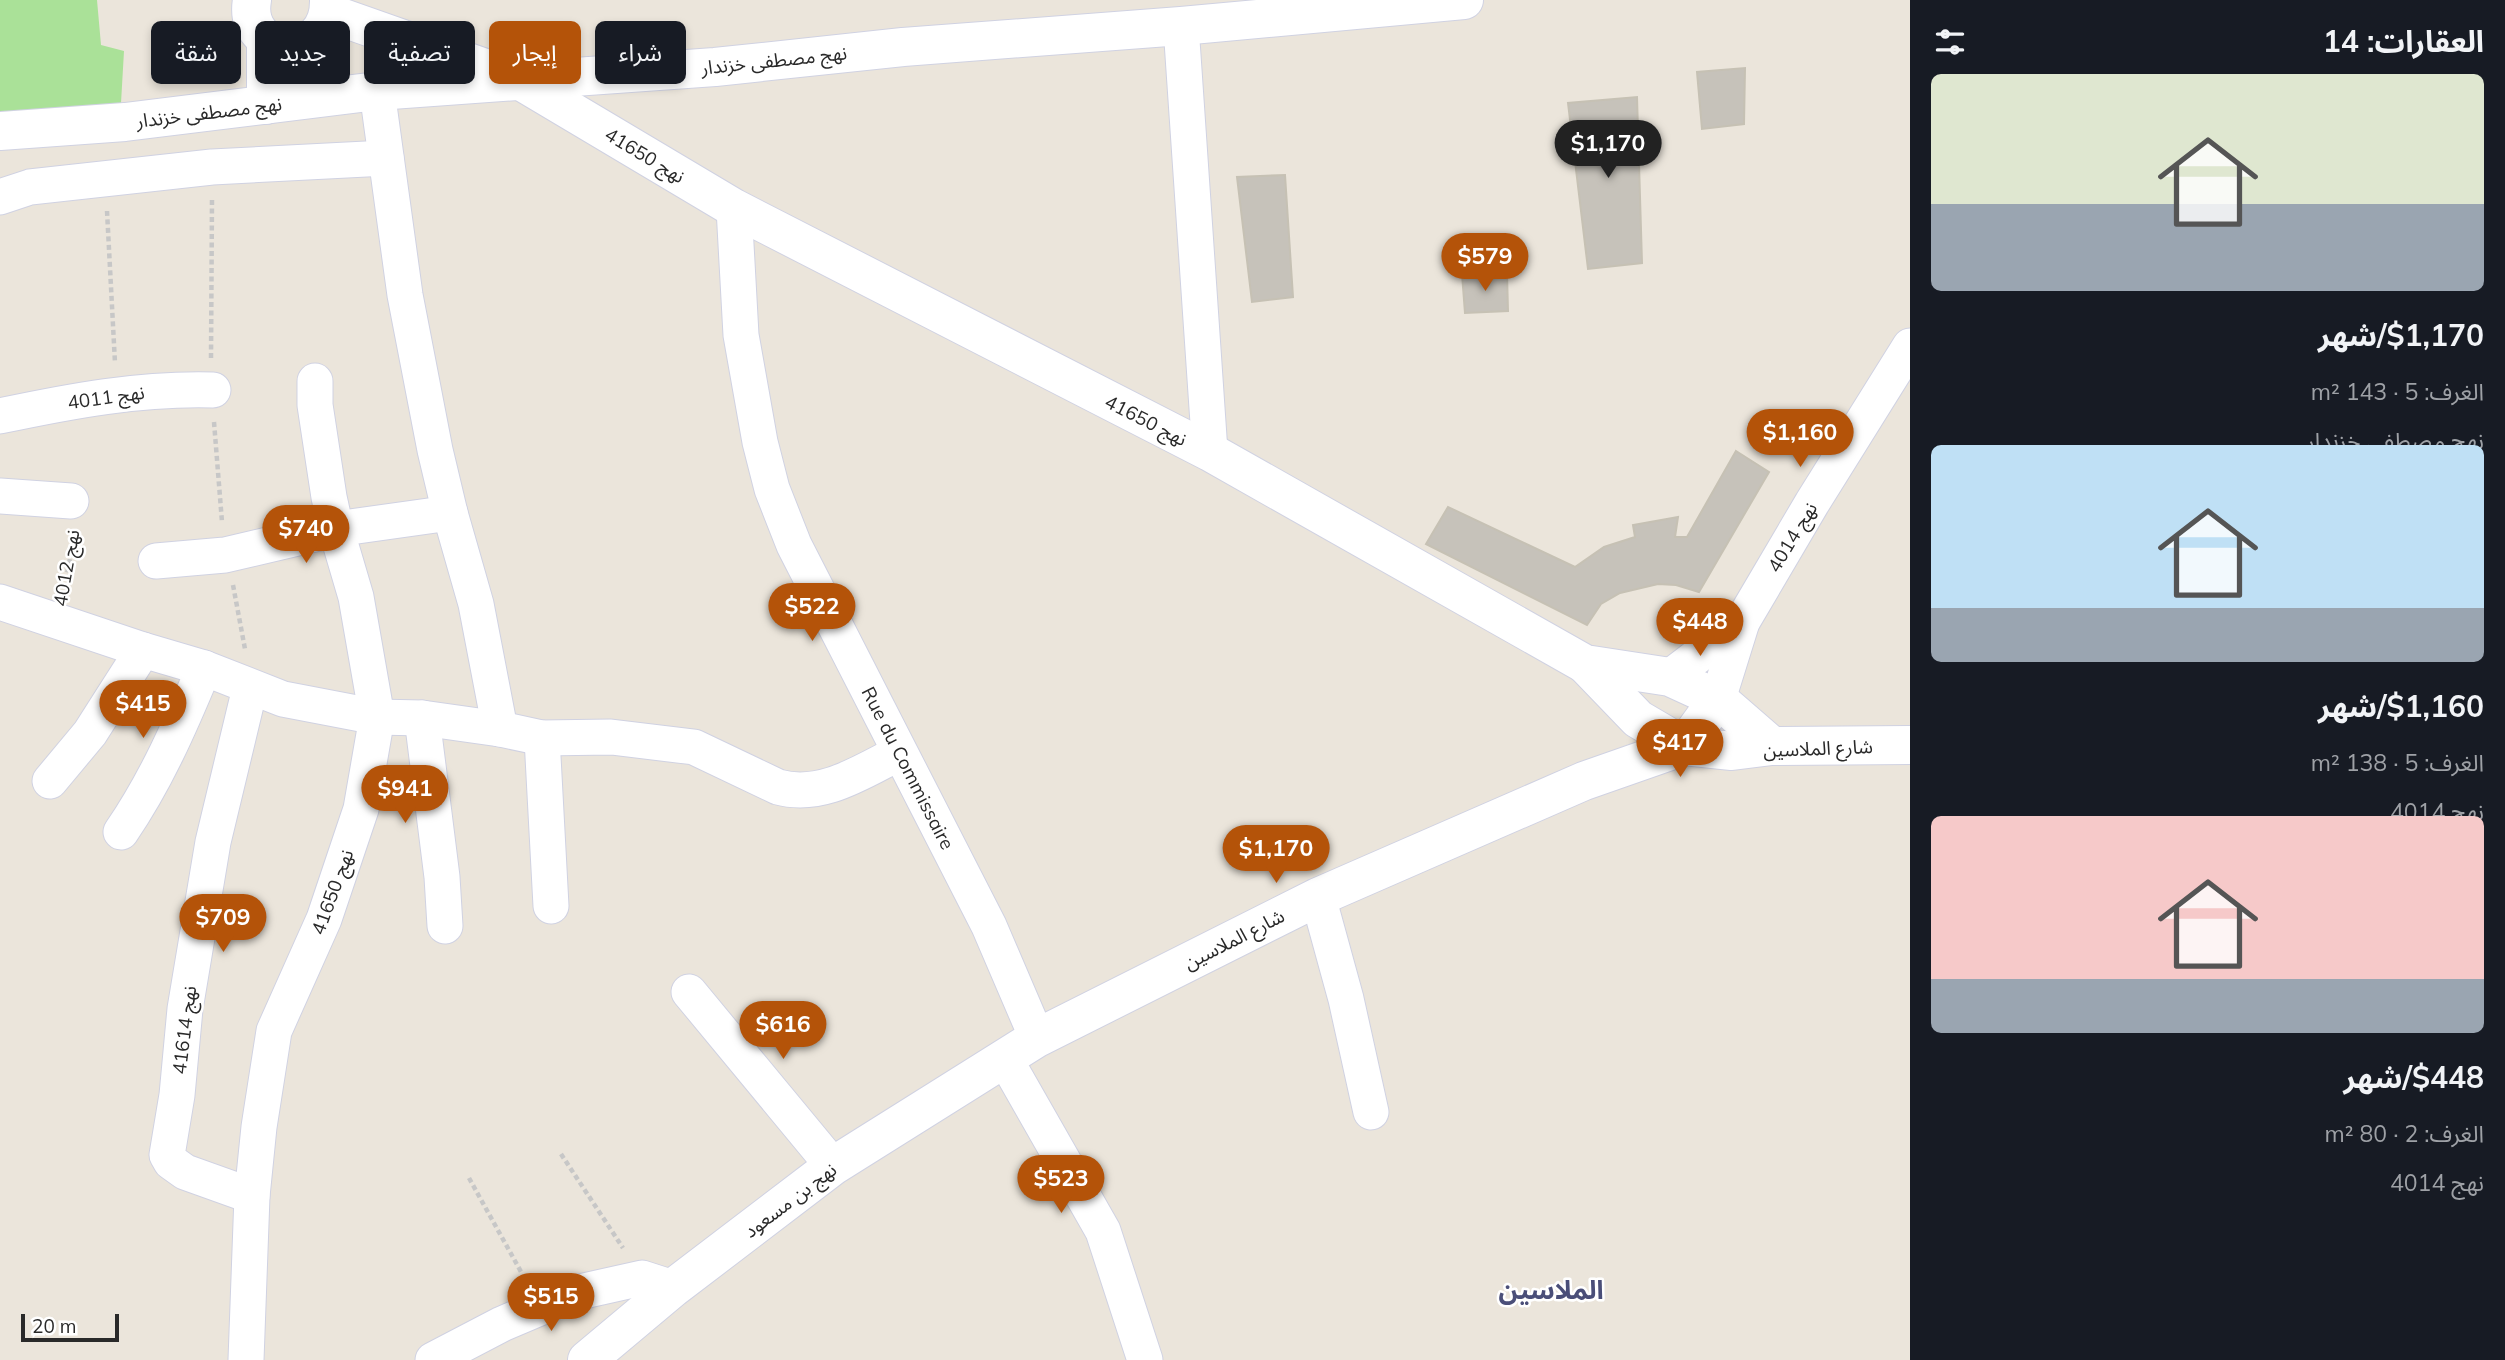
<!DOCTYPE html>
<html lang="ar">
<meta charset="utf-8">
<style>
:root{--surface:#171b24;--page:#20242c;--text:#f1f3f6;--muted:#9ea1a6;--accent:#b45309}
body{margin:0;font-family:Mulish,"Noto Sans Arabic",sans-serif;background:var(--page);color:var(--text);direction:rtl;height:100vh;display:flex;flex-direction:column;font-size:26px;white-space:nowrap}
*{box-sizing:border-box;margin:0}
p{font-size:23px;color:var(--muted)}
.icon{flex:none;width:38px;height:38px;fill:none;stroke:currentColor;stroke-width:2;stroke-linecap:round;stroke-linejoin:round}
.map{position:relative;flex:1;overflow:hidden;direction:ltr}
.sheet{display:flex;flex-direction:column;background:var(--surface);width:595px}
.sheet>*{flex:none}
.banner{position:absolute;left:21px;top:21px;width:665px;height:63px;direction:rtl;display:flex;gap:14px}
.scale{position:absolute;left:21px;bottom:18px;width:98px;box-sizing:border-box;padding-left:7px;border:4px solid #292929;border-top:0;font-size:19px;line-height:24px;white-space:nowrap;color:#292929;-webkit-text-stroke:5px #fff;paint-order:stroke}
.price{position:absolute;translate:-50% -60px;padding:0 16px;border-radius:24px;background:var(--accent);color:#fff;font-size:23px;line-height:46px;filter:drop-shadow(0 2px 4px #0008)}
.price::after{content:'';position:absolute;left:50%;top:42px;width:21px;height:16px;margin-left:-10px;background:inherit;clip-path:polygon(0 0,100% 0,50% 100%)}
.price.current{background:#222;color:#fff}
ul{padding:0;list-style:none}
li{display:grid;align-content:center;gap:14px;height:371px;padding:0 21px}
li span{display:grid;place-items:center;height:217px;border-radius:10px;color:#555}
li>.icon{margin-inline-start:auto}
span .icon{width:126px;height:126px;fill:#fffc;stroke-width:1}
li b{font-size:30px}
h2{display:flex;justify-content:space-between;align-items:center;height:84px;padding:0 21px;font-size:30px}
.chip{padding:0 24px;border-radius:10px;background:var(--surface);box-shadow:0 4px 10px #0003;font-size:24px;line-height:63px}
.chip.current{background:var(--accent);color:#fff}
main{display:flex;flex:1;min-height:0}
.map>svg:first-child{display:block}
</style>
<main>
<section class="sheet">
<h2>العقارات: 14<svg class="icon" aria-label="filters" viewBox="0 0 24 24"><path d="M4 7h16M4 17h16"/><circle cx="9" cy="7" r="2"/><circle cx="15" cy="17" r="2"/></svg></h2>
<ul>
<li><span style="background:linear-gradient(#dfe7d0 60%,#9aa5b1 0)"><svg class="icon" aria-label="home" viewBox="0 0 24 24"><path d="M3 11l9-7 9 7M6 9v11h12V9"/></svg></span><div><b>$1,170/شهر</b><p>الغرف: 5 · 143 m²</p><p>نهج مصطفى خزندار</p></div></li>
<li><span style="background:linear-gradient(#bfe0f5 75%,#9aa5b1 0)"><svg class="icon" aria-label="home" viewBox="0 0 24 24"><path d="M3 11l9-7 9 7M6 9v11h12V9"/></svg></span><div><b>$1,160/شهر</b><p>الغرف: 5 · 138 m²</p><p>نهج 4014</p></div></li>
<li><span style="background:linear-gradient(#f6c9c9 75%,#9aa5b1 0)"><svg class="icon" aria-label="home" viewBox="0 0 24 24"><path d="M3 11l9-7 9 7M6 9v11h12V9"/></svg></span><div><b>$448/شهر</b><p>الغرف: 2 · 80 m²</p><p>نهج 4014</p></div></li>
</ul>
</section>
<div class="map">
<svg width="1910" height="1360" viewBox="0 0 1910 1360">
<rect width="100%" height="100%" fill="#ebe5db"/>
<!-- green -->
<path fill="#aae198" d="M 0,0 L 97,0 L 101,45 L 124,51 L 121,103 L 0,116 Z"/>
<!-- building -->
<g fill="#c6c2ba" stroke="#c6c1b4" stroke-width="2">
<path d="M 1745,68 L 1744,124 L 1702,129 L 1697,72 Z"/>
<path d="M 1637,97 L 1642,263 L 1588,269 L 1568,103 Z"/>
<path d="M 1285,175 L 1293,297 L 1252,302 L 1237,177 Z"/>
<path d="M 1507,273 L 1508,311 L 1465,313 L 1462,274 Z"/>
<path d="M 1736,451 L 1769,472 L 1699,592 L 1676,585 L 1658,584 L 1620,593 L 1601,604 L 1587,625 L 1426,544 L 1448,507 L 1575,567 L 1604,547 L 1635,537 L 1633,525 L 1678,517 L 1675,537 L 1687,537 Z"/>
</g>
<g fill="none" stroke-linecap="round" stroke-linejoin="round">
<!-- street casing -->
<g stroke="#d0d2e2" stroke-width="37">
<g id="street">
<path d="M 1181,26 L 1210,452"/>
<path d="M 377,91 L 405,295 L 435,450 L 450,513 L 476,604 L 500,729"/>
<path d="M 0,197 L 30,187 L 212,167 L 386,158"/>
<path id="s1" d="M 734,208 L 741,335 L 760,442 L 772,489 L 794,545 L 989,926 L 1037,1038"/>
<path d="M 0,416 C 71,401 140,388 213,390"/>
<path d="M 0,496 L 71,501"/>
<path d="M 156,561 L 225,555 L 336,529 L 450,513"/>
<path d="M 0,602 L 143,650 L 204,668 L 283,699 L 377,717 L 422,718 L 500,729 L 542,738 L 611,737 L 694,747 L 778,787 C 822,799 861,772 899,753"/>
<path d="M 1670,677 L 1742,622"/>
<path d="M 250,688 L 213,842 L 185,1009 L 177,1095 L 167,1155 L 171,1162 L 185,1172 L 252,1196"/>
<path d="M 1718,699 L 1742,622 L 1812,503 L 1910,346"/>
<path d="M 422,718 L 442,877 L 445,926"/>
<path d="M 542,738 L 551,906"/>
<path d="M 50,781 L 90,733 L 143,650"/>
<path d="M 121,832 C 156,781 180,726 204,668"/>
<path d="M 1318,897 L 1346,999 L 1371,1112"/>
<path d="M 689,992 L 833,1166"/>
<path d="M 1005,1059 L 1103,1231 L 1145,1360"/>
<path d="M 246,1360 L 252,1196 L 259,1127 L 274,1031 L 324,919 L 361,809 L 377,717 L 356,597 L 336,529 L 329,497 L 315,405 L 315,381"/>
<path d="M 433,1360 L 502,1324 L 575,1293 L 642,1278 L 673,1288"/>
</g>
</g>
<!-- secondary casing -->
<g stroke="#d0d2e2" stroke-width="40">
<g id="secondary">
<path d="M 252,0 C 242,57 330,65 329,0"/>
<path d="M 329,13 L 519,80 L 734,208 L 1210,452 L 1585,664 L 1670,677 L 1718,699 L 1772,746"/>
<path d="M 266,39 L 266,105"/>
<path d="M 0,131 L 125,122 L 377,91 L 715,67 L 903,47 L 1181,26 L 1464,0"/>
<path d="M 1585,664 L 1638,719 L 1684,746 L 1732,751 L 1772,746 L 1910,745"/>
<path d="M 587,1360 L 673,1288 L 833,1166 L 1037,1038 L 1318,897 L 1584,781 L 1684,746 L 1718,699"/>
</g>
</g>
<!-- path -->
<g stroke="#c7c7c7" stroke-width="4.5" stroke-dasharray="5 3.5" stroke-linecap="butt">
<path d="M 107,211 L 115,363"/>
<path d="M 211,358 L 212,198"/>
<path d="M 214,422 L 222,522"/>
<path d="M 233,585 L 245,649"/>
<path d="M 64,589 L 75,533"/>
<path d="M 561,1154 L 623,1248"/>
<path d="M 469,1178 L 525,1279"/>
</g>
<!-- street -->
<use href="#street" stroke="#fff" stroke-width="35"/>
<!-- secondary -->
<use href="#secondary" stroke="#fff" stroke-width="38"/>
</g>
<g text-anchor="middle" stroke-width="5" stroke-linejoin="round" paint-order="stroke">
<!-- street labels -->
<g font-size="19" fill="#292929" stroke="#fff">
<text transform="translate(774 60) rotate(-6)" y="7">نهج مصطفى خزندار</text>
<text transform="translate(209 112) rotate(-7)" y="7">نهج مصطفى خزندار</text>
<text transform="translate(645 155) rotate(31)" y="7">نهج 41650</text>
<text transform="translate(106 397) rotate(-8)" y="7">نهج 4011</text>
<text transform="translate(1146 420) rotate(27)" y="7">نهج 41650</text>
<text transform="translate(1792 537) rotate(-59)" y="7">نهج 4014</text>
<text transform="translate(66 568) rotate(-80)" y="7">نهج 4012</text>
<text transform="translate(1818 748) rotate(-2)" y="7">شارع الملاسين</text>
<text dy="7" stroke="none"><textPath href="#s1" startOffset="595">Rue du Commissaire</textPath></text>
<text transform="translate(332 892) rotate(-70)" y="7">نهج 41650</text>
<text transform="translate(1234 939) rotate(-27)" y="7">شارع الملاسين</text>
<text transform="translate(184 1030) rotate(-83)" y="7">نهج 41614</text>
<text transform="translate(790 1200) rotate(-37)" y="7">نهج بن مسعود</text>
</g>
<!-- district labels -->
<g font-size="26" font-weight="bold" fill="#4a4e78" stroke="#fff">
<text x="1551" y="1299">الملاسين</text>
</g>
</g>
</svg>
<div class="scale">20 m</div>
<b class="price current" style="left:1608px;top:180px">$1,170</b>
<b class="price" style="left:1485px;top:293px">$579</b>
<b class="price" style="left:1800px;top:469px">$1,160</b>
<b class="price" style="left:306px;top:565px">$740</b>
<b class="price" style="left:812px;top:643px">$522</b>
<b class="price" style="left:1700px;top:658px">$448</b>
<b class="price" style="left:143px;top:740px">$415</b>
<b class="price" style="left:1680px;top:779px">$417</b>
<b class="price" style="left:405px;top:825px">$941</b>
<b class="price" style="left:1276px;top:885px">$1,170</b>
<b class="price" style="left:223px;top:954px">$709</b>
<b class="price" style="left:783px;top:1061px">$616</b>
<b class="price" style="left:1061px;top:1215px">$523</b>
<b class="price" style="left:551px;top:1333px">$515</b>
<div class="banner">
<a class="chip">شراء</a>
<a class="chip current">إيجار</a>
<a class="chip">تصفية</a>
<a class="chip">جديد</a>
<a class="chip">شقة</a>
</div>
</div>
</main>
